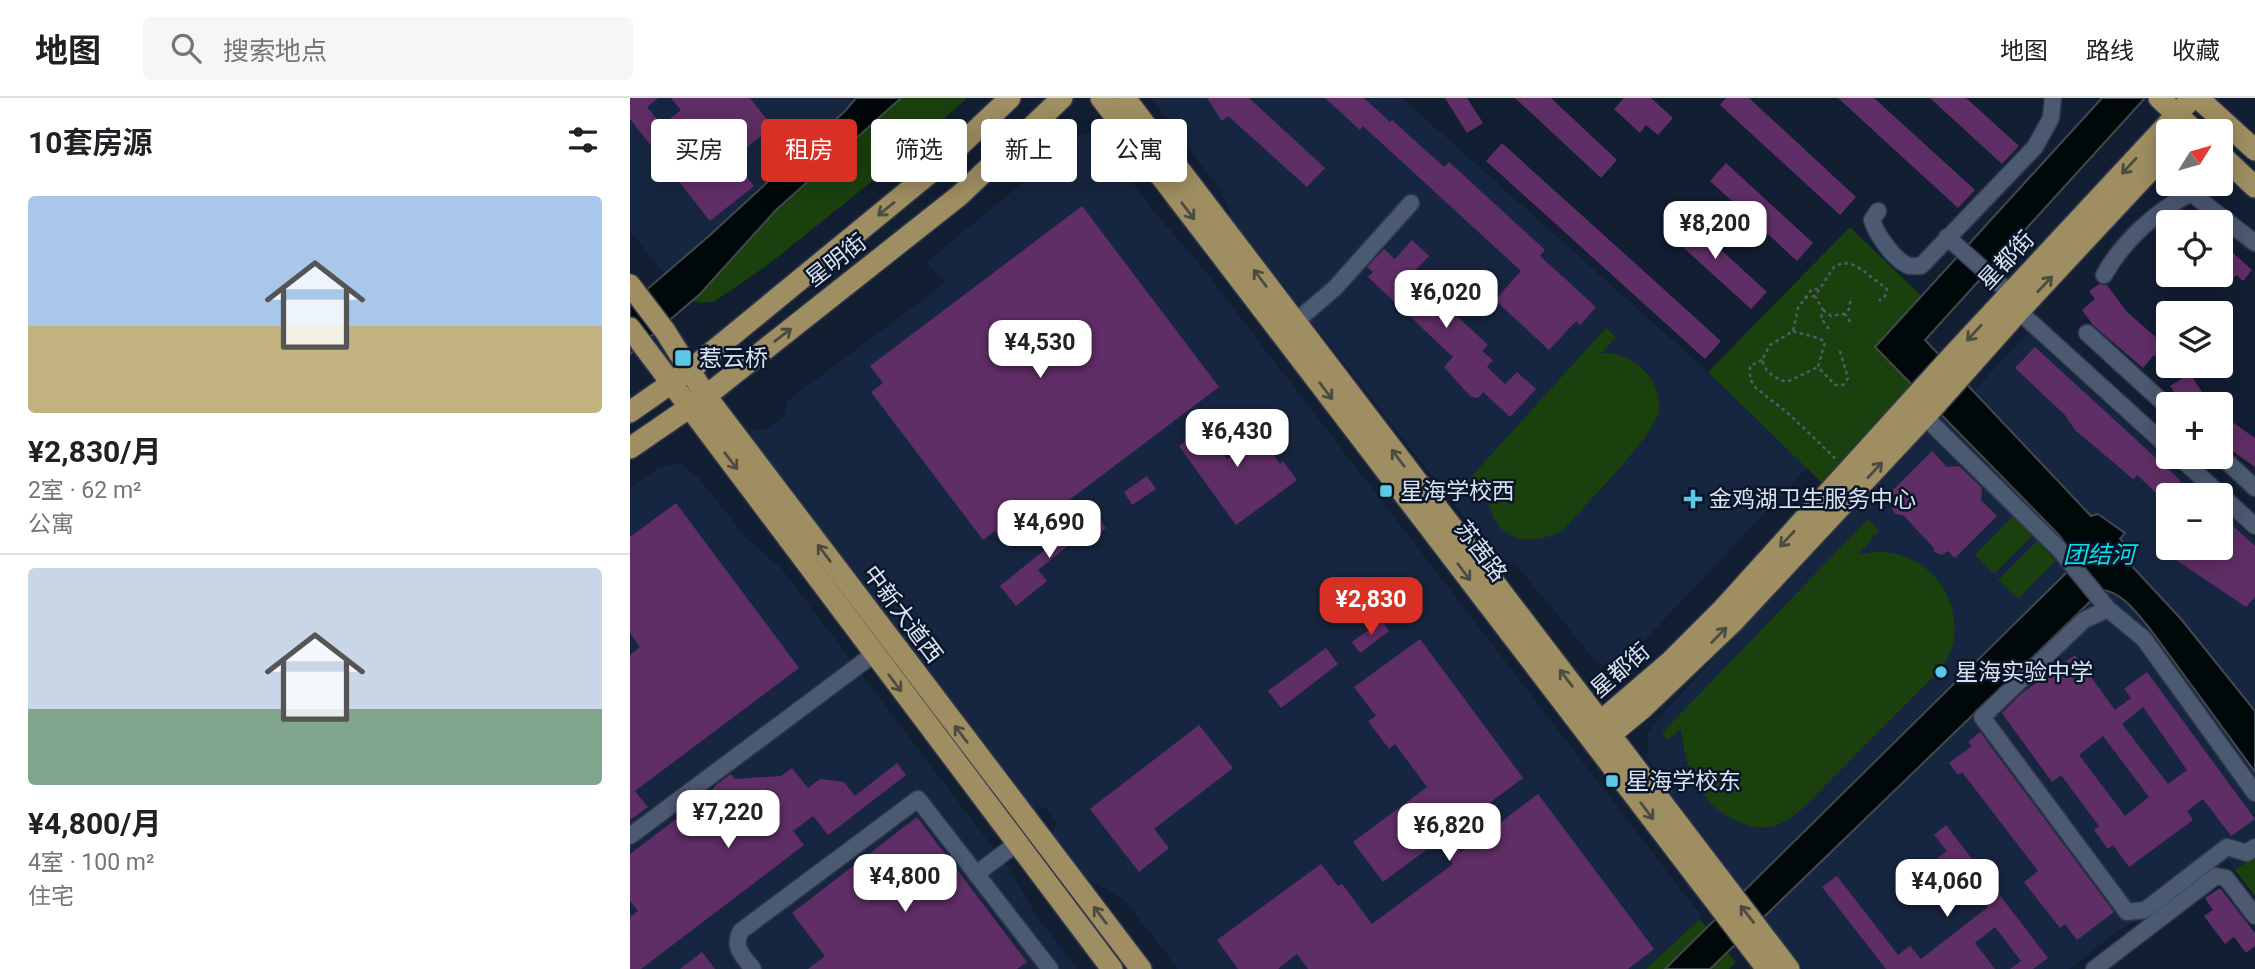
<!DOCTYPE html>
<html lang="zh">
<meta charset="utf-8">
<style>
:root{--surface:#fff;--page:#f6f6f6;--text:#202124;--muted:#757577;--line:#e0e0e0;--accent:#d93025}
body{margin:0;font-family:Roboto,"Noto Sans SC",sans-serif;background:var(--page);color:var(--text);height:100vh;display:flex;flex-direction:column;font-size:26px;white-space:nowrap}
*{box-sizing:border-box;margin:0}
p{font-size:23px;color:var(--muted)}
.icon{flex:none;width:38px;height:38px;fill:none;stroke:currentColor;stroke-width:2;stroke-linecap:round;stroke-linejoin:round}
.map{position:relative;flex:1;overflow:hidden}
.sheet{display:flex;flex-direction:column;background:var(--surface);width:630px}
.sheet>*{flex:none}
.top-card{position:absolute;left:21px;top:21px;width:665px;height:63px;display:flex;gap:14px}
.needle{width:46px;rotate:53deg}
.controls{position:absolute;left:1526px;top:21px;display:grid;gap:14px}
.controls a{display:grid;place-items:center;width:77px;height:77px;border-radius:7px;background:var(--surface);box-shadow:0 4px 18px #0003;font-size:35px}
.price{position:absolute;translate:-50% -60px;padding:0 16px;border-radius:14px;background:#fff;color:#222;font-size:23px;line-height:46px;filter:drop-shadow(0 2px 4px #0008)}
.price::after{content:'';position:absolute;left:50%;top:42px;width:21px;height:16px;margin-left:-10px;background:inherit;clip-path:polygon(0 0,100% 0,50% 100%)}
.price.selected{background:var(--accent);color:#fff}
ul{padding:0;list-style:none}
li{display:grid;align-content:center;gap:14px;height:371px;padding:0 28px}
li+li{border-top:2px solid var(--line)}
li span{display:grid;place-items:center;height:217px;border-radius:7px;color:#555}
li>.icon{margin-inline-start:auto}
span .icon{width:126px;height:126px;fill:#fffc;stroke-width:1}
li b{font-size:30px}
h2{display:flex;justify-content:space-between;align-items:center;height:84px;padding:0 28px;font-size:30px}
.tag{padding:0 24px;border-radius:7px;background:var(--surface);box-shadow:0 4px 18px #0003;font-size:24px;line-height:63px}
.tag.selected{background:var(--accent);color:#fff}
header{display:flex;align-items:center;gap:42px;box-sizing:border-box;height:98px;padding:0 35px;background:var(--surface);border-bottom:2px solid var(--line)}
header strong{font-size:33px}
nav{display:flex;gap:38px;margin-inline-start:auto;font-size:24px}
.search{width:490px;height:63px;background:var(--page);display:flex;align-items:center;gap:18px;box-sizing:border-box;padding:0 24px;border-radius:7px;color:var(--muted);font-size:26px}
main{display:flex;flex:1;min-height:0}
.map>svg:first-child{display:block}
</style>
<header>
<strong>地图</strong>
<div class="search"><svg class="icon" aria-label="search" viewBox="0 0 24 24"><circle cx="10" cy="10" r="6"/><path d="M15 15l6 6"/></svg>搜索地点</div>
<nav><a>地图</a><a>路线</a><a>收藏</a></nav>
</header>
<main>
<section class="sheet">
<h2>10套房源<svg class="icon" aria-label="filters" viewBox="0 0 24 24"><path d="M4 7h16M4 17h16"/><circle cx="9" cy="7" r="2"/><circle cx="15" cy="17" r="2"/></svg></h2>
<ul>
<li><span style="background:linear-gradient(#a9c7e8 60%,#c2b280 0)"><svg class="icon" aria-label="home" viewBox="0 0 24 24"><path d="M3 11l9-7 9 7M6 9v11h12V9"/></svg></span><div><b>¥2,830/月</b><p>2室 · 62 m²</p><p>公寓</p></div></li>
<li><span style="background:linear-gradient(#c9d6e8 65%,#7fa58c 0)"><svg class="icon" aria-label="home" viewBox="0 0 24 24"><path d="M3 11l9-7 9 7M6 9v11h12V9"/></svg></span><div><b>¥4,800/月</b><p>4室 · 100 m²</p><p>住宅</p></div></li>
</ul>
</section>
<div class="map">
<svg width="1625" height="871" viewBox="0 0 1625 871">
<rect width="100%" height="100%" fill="#121e32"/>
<!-- built -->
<g fill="#172640">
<path d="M 0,0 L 226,0 L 215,13 L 35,177 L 0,133 Z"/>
<path d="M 521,0 L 772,0 L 1078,274 L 1177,370 L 996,562 L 969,567 L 885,465 L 873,469 L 604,124 L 591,93 Z"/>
<path d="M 460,35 L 473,46 L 526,116 L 567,163 L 1072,819 L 1016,871 L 548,871 L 494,801 L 459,782 L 422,735 L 427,724 L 415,708 L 400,717 L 119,351 L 121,332 L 136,331 L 155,318 L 157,303 L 315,185 L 297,164 L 391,86 L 441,41 L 448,37 Z"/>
<path d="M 1397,235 L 1575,397 L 1538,397 L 1538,450 L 1591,450 L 1591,411 L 1625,442 L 1625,613 L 1551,521 L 1496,463 L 1490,440 L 1494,436 L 1461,418 L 1345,292 Z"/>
<path d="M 1312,315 L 1503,511 L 1521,532 L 1625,674 L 1625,758 L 1605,772 L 1598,762 L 1521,818 L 1495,828 L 1439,871 L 1173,871 L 1026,678 L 1018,658 L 1018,636 L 1031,617 Z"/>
<path d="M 46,365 L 53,367 L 68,379 L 115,439 L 151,470 L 380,772 L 408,820 L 447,871 L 0,871 L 0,390 L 27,371 Z"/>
</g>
<!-- green -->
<g fill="#1a400d">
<path d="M 271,0 L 337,0 L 250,77 L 139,166 L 85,203 L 72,205 L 62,203 L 146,112 Z"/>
<path d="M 1220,129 L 1291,198 L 1245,249 L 1284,286 L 1192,385 L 1078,274 Z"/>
<path d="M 976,230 L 986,239 L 972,255 C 991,255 1006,262 1018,277 C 1026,287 1031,300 1029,312 C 1026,337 952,410 932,433 C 888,454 857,435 857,386 L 844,400 L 832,389 Z"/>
<path d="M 1383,418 L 1403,437 L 1364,476 L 1345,457 Z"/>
<path d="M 1238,421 L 1249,433 L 1228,456 C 1237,455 1246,453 1255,454 C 1301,459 1332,500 1323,546 C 1321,554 1316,563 1312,570 L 1172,711 C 1162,719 1152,727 1139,729 C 1129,731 1116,727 1107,723 C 1069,706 1055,670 1051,631 L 1038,642 L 1032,635 Z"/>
<path d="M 1407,443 L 1426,462 L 1388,501 L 1368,482 Z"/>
<path d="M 1625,758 L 1625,798 L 1605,772 Z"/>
<path d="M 1070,821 L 1077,830 L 1035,871 L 1016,871 Z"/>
<path d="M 1097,854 L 1106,864 L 1099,871 L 1080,871 Z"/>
</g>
<!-- water -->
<g fill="#000809" stroke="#424a4f" stroke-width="2">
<path d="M 226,0 L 271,0 L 146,112 L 70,196 L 0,256 L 0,206 L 80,137 L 215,13 Z"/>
<path d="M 1472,0 L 1515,0 L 1295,242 L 1461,418 L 1468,416 L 1495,435 L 1490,441 L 1504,455 L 1497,463 L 1551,521 L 1625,613 L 1625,674 L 1521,532 C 1509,518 1492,493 1472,492 L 1080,871 L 1035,871 L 1439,472 L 1438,449 L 1429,437 L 1245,249 Z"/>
</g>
<!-- building -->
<g fill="#602e67" fill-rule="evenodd">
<path d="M 0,0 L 28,0 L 17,9 L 32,27 L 51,12 L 41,0 L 120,0 L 143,29 L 102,61 L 124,88 L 80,123 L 0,21 Z"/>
<path d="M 577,0 L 619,0 L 695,70 L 677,89 L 598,18 L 592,23 Z"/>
<path d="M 695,0 L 734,0 L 760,24 L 762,22 L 814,69 L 819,64 L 915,152 L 910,158 L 966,209 L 950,227 L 946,223 L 919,252 L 865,202 L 891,173 L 733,28 L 730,32 Z"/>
<path d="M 815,0 L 837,0 L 853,25 L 837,35 Z"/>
<path d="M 885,0 L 921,0 L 987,62 L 971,80 Z"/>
<path d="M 994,0 L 1021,0 L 1043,20 L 1028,37 L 1016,27 L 1010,35 L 984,11 Z"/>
<path d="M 1096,0 L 1119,0 L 1226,99 L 1210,117 L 1090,7 Z"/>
<path d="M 1208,0 L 1244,0 L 1345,92 L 1328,110 Z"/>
<path d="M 1300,0 L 1336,0 L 1389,48 L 1372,66 Z"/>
<path d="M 872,45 L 1091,243 L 1075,261 L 856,63 Z"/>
<path d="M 1096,65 L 1183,145 L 1167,163 L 1080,83 Z"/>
<path d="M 452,108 L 589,289 L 377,449 L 365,433 L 353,442 L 241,294 L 253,285 L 240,268 Z"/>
<path d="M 1554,111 L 1568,124 L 1543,124 L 1539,121 Z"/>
<path d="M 1050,114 L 1137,194 L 1121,211 L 1034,132 Z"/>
<path d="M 782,142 L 799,158 L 782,176 L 858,247 L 852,253 L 863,262 L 857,269 L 875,286 L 887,274 L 906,291 L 880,319 L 853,294 L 848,300 L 841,299 L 814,269 L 823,259 L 738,179 L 743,174 L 737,169 L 754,151 L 765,161 Z"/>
<path d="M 1591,144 L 1622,172 L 1613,183 L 1606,177 L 1595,190 L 1580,177 L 1591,177 Z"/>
<path d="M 1469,186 L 1477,187 L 1496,213 L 1538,250 L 1538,254 L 1531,263 L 1524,257 L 1513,270 L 1463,227 L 1452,212 L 1465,201 L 1459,193 Z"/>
<path d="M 1405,249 L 1551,383 L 1534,402 L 1507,377 L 1503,381 L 1445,332 L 1435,317 L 1385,270 Z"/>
<path d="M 1560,276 L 1574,297 L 1582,306 L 1552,306 L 1540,288 Z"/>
<path d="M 597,310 L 609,325 L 586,345 L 597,361 L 629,337 L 650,366 L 653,363 L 667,382 L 606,427 L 549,348 L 585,323 L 583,321 Z"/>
<path d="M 1591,316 L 1625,340 L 1625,369 L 1591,345 Z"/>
<path d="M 1302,353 L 1317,369 L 1329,368 L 1352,390 L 1351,402 L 1367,418 L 1325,460 L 1318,453 L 1312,457 L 1304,454 L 1303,449 L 1273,417 L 1265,416 L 1262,410 L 1269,402 L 1261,394 Z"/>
<path d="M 517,378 L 526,391 L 502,407 L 494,394 Z"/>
<path d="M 46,405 L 169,570 L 5,693 L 18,709 L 0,722 L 0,557 L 10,549 L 0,535 L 0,439 Z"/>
<path d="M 463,413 L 476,430 L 459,444 L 453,436 L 408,472 L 417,483 L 386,508 L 370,488 Z"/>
<path d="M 1591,417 L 1625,448 L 1625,499 L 1616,509 L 1546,462 L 1539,462 L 1536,450 L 1591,450 Z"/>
<path d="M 752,522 L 759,533 L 730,555 L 722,544 Z"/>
<path d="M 790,541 L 893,680 L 818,736 L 831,754 L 908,696 L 1024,851 L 998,871 L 678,871 L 667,856 L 648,871 L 608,871 L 587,842 L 691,766 L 708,788 L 712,786 L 742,826 L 823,766 L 807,744 L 753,784 L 723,744 L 797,689 L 765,646 L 759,651 L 738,623 L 746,618 L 724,589 Z"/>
<path d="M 696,550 L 708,566 L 651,610 L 638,593 Z"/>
<path d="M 1445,557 L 1485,612 L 1501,600 L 1494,591 L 1517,574 L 1625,721 L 1601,738 L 1573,701 L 1557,713 L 1563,722 L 1499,769 L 1483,747 L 1478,751 L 1464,732 L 1469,728 L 1431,677 L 1422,684 L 1372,615 L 1391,596 ZM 1513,609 L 1557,672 L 1538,686 L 1492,626 ZM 1473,638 L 1519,699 L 1495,718 L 1449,657 Z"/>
<path d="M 569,627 L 603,670 L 524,731 L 539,750 L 509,774 L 460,711 Z"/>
<path d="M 1350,634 L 1484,814 L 1447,842 L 1435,826 L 1430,830 L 1394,784 L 1408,773 L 1332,674 L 1328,677 L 1319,665 L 1342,648 L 1338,644 Z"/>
<path d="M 267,665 L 276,677 L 198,737 L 183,718 L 163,733 L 174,747 L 11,871 L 0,871 L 0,819 L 8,813 L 0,803 L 0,756 L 78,697 L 86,687 L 101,676 L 105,681 L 151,678 L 162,670 L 178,690 L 190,681 L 214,684 L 225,698 Z"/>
<path d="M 287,719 L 397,864 L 387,871 L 178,871 L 195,858 L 162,815 Z"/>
<path d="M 1316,727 L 1418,860 L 1403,871 L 1380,871 L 1391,863 L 1365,829 L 1345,845 L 1365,871 L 1256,871 L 1192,789 L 1207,778 L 1268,857 L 1280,848 L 1291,861 L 1358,809 L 1333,777 L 1304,799 L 1287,776 L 1317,753 L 1304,737 Z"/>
<path d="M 1590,790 L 1625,835 L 1625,848 L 1616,855 L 1604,839 L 1595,846 L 1574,818 L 1583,812 L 1575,800 Z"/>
<path d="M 72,854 L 85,871 L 50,871 Z"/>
</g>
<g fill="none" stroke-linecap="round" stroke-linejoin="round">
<!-- minor casing -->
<g stroke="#31374a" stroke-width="19">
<g id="minor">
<path d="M 1248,113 L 1242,122 C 1246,136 1264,162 1279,168 C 1280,168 1289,168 1291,168 L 1405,49 L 1421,20 L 1423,0"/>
<path d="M 1317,139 L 1381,196"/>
<path d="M 1474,177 C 1493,143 1526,113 1561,95 L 1625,145"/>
<path d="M 1383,208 L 1538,349"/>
<path d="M 664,225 L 705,190 L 781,105"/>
<path d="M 1457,235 L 1538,309"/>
<path d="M 1295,319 L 1429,451 L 1478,511 L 1514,541 L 1625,695"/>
<path d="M 1591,358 L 1625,390"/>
<path d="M 1549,359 L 1625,428"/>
<path d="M 1478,511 L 1454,522 L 1352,619 L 1497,814 L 1515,812 L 1597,749 L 1617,755 L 1625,749"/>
<path d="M 0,738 L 244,556"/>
<path d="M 346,776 L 386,746"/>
<path d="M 123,871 C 113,858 102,849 111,833 L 288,701 L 420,871"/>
<path d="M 1464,871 L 1586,778 L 1596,780 L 1625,818"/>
</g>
</g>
<!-- major casing -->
<g stroke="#31374a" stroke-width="24">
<g id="major">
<path d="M 471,0 L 1137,871"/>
<path d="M 495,0 L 1159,871"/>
<path d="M 1529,0 L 1565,33"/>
<path d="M 1568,0 L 1625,52"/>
<path d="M 1591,57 L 1625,89"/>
<path d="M 0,187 L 35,233 L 76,298 L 511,871"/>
<path d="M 0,230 L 482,871"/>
<path d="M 0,314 L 60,272 L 306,70 L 380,0"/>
<path d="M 0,350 L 76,298 L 330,97 L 432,0"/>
<path d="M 964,636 L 970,624 L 1041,563 L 1091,513 L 1321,259 L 1562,0"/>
<path d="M 967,640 L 980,637 L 1013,610 L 1102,525 L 1300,313 L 1389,213 L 1538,53"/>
</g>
</g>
<!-- path -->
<g stroke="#505b6d" stroke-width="2.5" stroke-dasharray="3.5 3.5" stroke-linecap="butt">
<path d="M 1185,198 L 1175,200 L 1168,210 L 1163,233 L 1140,247 L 1132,262 C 1136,275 1144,280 1157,284 L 1188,269"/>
<path d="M 1175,200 L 1182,191 L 1188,191"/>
<path d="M 1193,212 L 1201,218 L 1214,216 L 1219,211 L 1221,200"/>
<path d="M 1214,216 L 1218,219 L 1221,227"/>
<path d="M 1199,231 L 1191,220 L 1193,212 L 1185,198 L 1204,169 L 1212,165 L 1221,166 L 1231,171 L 1257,191 L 1255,198 L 1249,203"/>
<path d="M 1163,233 C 1173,237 1187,238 1195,244 L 1188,269 L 1205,287 L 1213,287 L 1218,280 L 1209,250"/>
<path d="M 1132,262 L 1120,268 L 1120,281 L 1126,290 L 1160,317 L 1207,362"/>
</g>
<!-- minor -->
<use href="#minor" stroke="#4b5971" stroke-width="16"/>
<!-- major -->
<use href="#major" stroke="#9e8e61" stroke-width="21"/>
</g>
<!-- one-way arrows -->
<defs><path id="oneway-shaft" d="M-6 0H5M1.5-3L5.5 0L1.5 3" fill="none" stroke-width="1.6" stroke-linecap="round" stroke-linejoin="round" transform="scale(1.75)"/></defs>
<g stroke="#4c4b42">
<use href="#oneway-shaft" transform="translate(1499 68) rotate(133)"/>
<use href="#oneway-shaft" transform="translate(256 111) rotate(141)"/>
<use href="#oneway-shaft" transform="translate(558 113) rotate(53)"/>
<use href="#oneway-shaft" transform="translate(630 180) rotate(-127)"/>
<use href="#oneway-shaft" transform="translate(1415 186) rotate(-47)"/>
<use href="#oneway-shaft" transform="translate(1344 235) rotate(133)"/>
<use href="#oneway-shaft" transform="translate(153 237) rotate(-38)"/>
<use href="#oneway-shaft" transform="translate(696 293) rotate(53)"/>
<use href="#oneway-shaft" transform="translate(768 360) rotate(-127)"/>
<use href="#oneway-shaft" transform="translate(101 363) rotate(53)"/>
<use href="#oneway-shaft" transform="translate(1245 372) rotate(-47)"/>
<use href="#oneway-shaft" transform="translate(1157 441) rotate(133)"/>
<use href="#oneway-shaft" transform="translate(194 455) rotate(-127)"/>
<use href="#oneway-shaft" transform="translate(834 474) rotate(53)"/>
<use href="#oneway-shaft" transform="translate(1089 537) rotate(-45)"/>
<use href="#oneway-shaft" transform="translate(936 580) rotate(-127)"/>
<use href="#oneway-shaft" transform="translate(265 585) rotate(53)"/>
<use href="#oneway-shaft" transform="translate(331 636) rotate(-127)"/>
<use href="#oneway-shaft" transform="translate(1017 713) rotate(53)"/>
<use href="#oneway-shaft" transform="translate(1117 816) rotate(-128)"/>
<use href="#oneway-shaft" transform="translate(470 817) rotate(-127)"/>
</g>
<!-- markers -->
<g fill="#5bc8e6" stroke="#091528" stroke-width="2.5">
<rect x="44" y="251" width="18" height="18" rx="3.5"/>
<rect x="749" y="386" width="14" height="14" rx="3.5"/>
<path d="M1059.5 390.5h7v7h7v7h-7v7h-7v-7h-7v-7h7z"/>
<circle cx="1311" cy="574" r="7"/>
<rect x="975" y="676" width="14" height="14" rx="3.5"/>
</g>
<g text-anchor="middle" stroke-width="5" stroke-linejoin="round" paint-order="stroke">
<!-- street labels -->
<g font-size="23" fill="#dbe3f2" stroke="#091528">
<text transform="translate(206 162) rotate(-38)" y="8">星明街</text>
<text transform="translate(1376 162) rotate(-47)" y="8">星都街</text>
<text transform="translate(851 453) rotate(53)" y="8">苏茜路</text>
<text transform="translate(273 516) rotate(53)" y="8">中新大道西</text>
<text transform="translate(990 572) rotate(-41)" y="8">星都街</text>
</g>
<!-- poi labels -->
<g font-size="23" fill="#dbe3f2" stroke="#091528" text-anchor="start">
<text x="69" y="268">惹云桥</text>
<text x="770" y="401">星海学校西</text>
<text x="1079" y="409">金鸡湖卫生服务中心</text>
<text x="1325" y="582">星海实验中学</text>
<text x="996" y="691">星海学校东</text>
</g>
<!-- water labels -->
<g font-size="24" font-style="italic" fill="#06dee9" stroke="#091528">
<text x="1469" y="465">团结河</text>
</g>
</g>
</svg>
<div class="controls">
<a><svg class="needle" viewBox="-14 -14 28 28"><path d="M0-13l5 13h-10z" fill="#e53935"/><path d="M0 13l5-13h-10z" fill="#757577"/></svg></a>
<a><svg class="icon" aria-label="locate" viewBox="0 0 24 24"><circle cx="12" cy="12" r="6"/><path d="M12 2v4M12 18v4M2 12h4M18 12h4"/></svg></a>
<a><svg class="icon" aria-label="layers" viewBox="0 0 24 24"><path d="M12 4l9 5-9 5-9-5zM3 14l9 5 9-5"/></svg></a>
<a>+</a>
<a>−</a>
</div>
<b class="price" style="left:1085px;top:163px">¥8,200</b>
<b class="price" style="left:816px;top:232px">¥6,020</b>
<b class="price" style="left:410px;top:282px">¥4,530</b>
<b class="price" style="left:607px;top:371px">¥6,430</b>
<b class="price" style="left:419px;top:462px">¥4,690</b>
<b class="price selected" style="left:741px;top:539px">¥2,830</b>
<b class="price" style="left:98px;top:752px">¥7,220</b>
<b class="price" style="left:819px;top:765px">¥6,820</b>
<b class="price" style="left:275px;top:816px">¥4,800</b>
<b class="price" style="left:1317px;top:821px">¥4,060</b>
<div class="top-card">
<a class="tag">买房</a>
<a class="tag selected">租房</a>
<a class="tag">筛选</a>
<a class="tag">新上</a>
<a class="tag">公寓</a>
</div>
</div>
</main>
